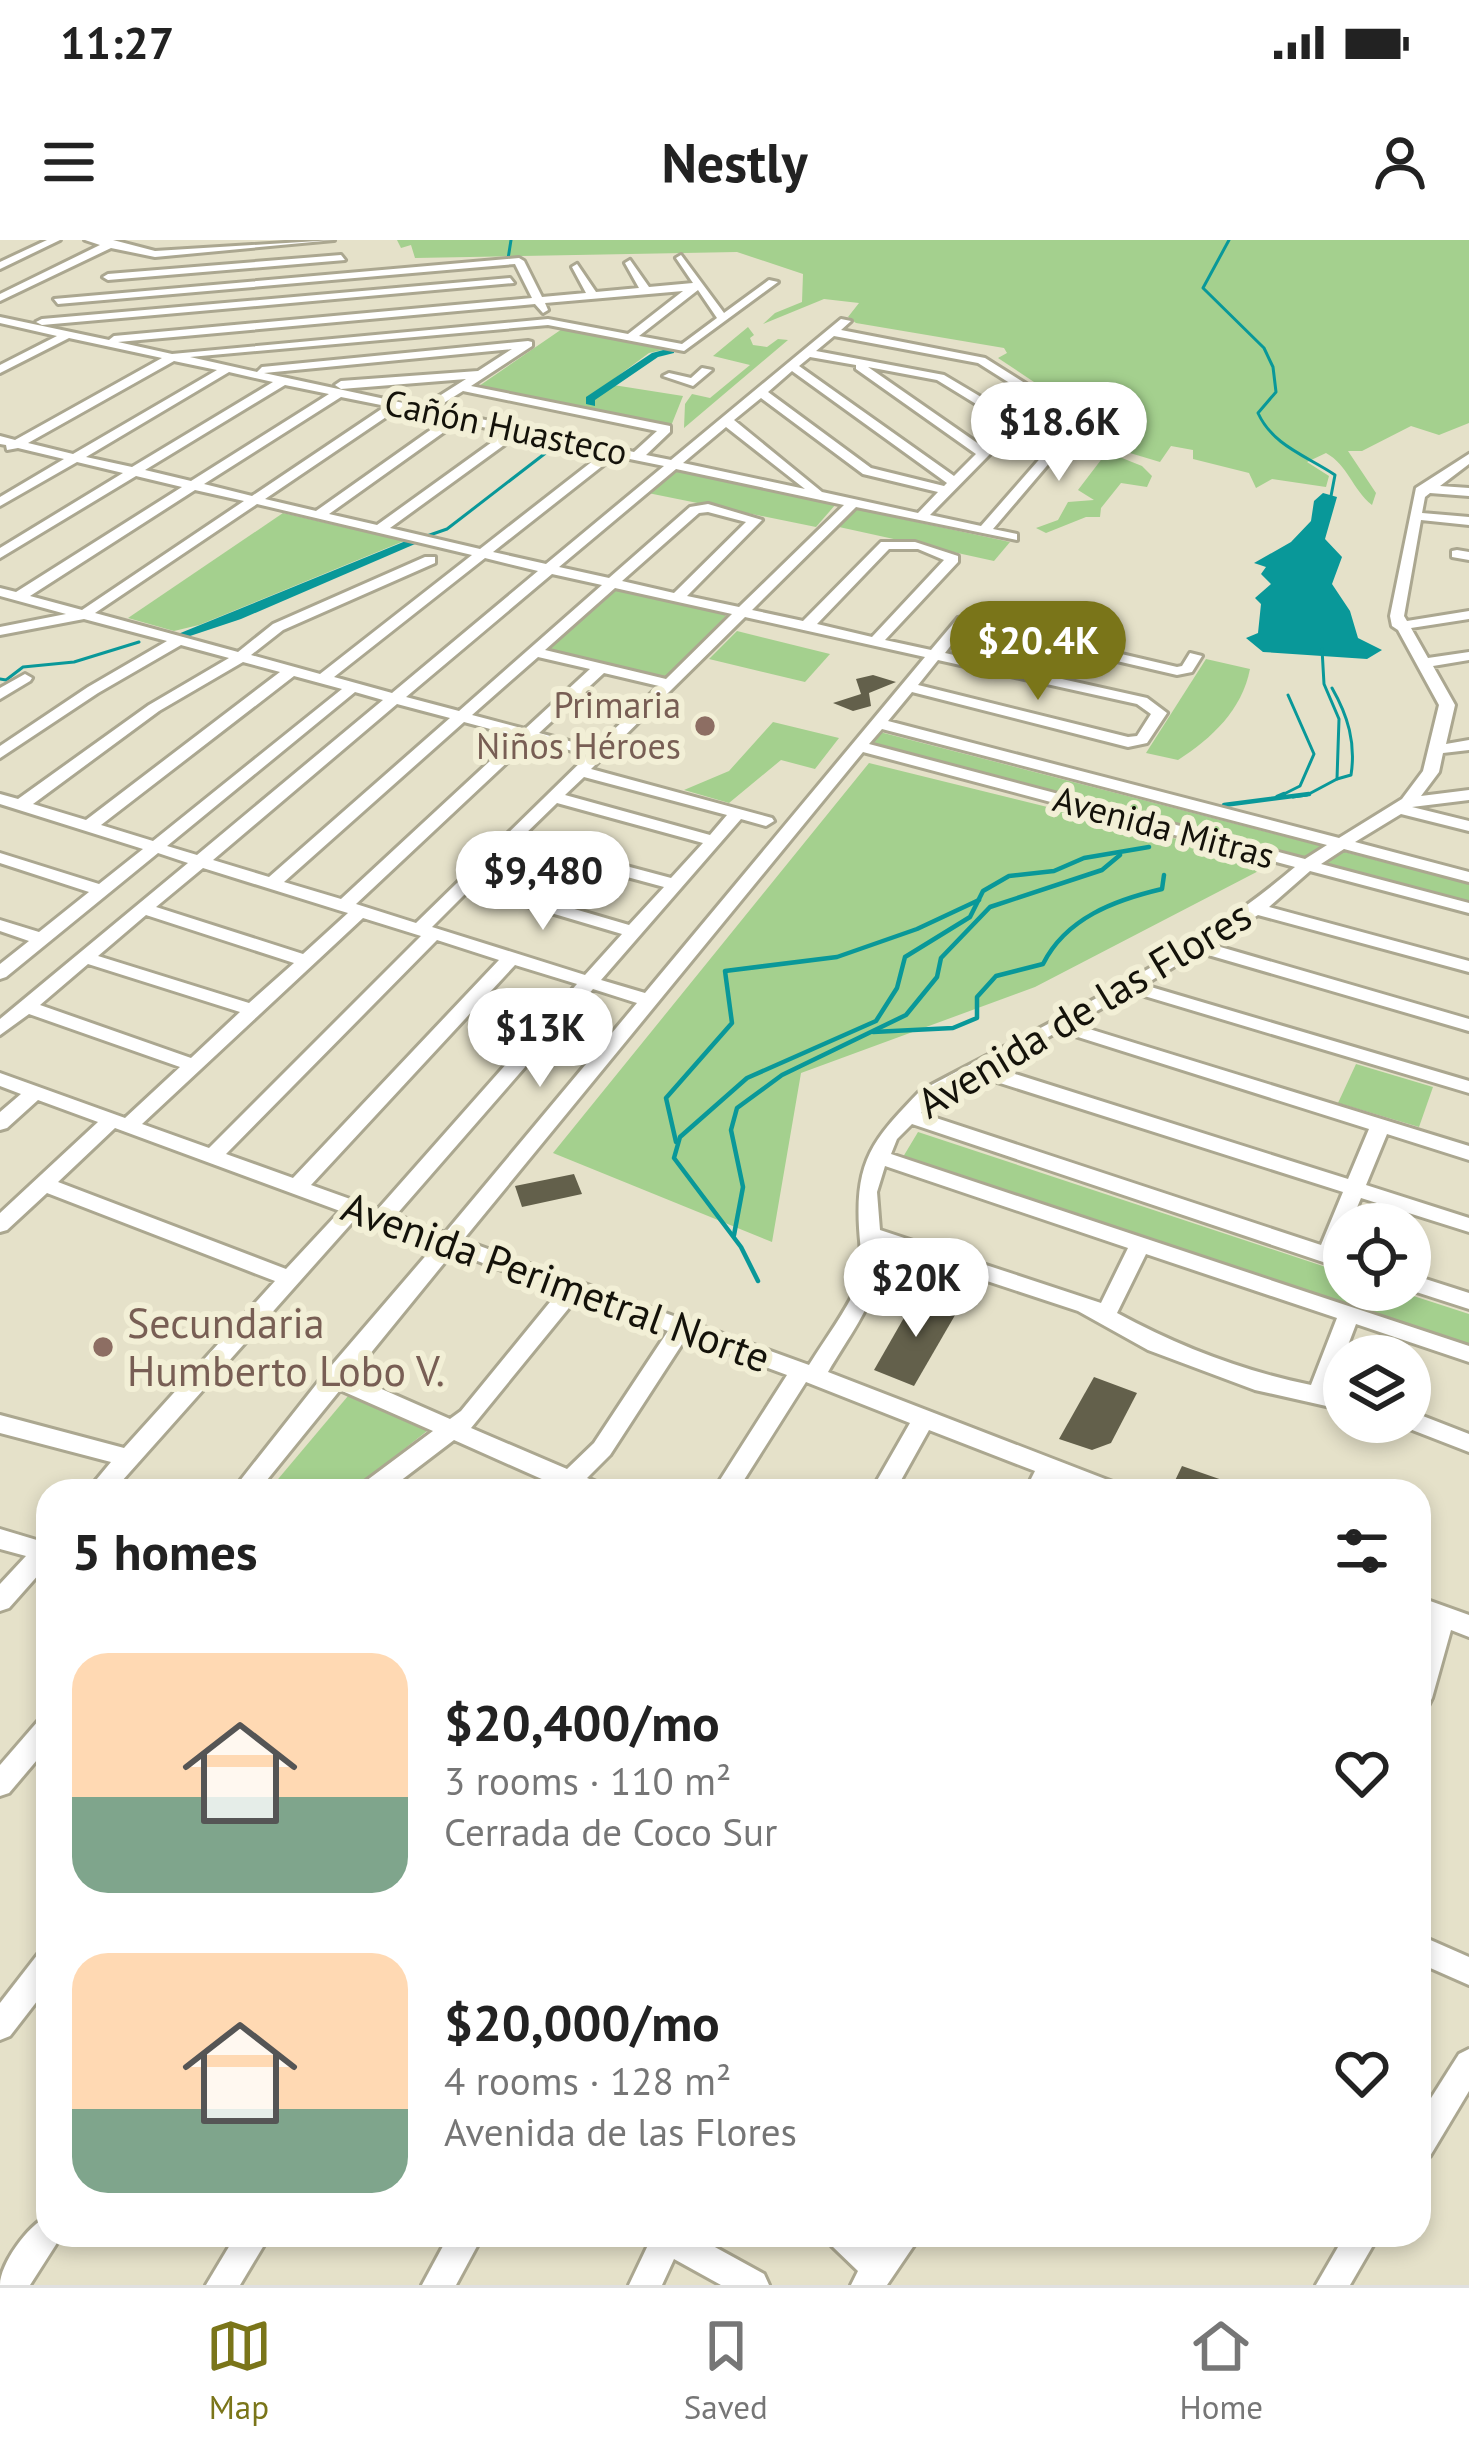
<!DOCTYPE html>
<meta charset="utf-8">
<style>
:root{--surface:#fff;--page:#f6f6f6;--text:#222;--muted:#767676;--line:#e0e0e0;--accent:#7a7519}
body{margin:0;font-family:"PT Sans",sans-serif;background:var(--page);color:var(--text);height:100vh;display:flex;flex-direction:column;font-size:45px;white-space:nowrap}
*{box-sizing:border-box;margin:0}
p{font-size:39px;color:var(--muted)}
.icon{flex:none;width:66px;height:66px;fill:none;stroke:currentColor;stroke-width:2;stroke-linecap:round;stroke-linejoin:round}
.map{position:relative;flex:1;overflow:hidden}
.sheet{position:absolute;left:36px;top:1239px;width:1395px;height:768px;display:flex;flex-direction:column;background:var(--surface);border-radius:36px;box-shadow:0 6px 18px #0003}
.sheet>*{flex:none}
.fabs{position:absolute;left:1323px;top:963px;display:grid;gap:24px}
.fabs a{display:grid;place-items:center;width:108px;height:108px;border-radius:50%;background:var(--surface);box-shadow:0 6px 18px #0003;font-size:60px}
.price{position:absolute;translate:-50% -102px;padding:0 27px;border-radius:42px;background:#fff;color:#222;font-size:39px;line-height:78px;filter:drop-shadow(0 3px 6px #0008)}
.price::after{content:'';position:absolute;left:50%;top:72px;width:36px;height:27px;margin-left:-18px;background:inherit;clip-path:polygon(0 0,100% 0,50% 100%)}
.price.active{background:var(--accent);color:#fff}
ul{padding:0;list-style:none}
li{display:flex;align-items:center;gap:36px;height:300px;padding:0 36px}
li span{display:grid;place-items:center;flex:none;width:336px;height:240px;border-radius:36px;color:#555}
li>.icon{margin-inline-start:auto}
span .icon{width:144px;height:144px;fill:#fffc;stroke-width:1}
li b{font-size:51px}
h2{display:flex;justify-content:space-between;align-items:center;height:144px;padding:0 36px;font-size:51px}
.status{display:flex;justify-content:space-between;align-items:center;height:84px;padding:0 60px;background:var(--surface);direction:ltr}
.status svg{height:33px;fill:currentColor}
header{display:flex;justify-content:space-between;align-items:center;height:156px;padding:0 36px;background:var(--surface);font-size:54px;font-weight:800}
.tabs{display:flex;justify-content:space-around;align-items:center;height:168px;border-top:3px solid var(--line);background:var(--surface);font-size:33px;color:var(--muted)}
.tabs a{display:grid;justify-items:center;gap:6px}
.tabs .active{color:var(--accent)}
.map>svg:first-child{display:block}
</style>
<div class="status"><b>11:27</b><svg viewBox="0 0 49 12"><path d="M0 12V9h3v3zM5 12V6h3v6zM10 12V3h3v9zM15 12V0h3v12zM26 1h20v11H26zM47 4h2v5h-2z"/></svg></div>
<header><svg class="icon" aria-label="menu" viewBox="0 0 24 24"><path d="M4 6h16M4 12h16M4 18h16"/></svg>Nestly<svg class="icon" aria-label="person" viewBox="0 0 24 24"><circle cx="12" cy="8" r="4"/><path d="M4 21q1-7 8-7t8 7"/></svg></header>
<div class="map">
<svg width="1469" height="2045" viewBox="0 0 1469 2045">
<rect width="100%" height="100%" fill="#e5e1c9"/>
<!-- green -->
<g fill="#a4d08e">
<path d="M 397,0 L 1469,0 L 1469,183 L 1439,195 L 1411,186 L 1362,211 L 1348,211 L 1376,253 L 1372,265 C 1352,249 1348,225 1326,213 L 1307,222 L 1329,236 L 1326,247 L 1272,239 L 1256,248 L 1249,233 L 1193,219 L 1193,210 L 1171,206 L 1160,222 L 1120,210 L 1130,203 L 1127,187 L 1110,176 L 1073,168 L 998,118 L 1007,113 L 1004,108 L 856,83 L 848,77 L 859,63 L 824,59 L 763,84 L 775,73 L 802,62 L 803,34 L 737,12 L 415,18 L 411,5 L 401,8 Z"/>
<path d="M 748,87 L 754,95 L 750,98 L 753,105 L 767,107 L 778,99 L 788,100 L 684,188 L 685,164 L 692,154 L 710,158 L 750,125 L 713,116 Z"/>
<path d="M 562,89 L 671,108 L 649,113 L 607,144 L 683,156 L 671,186 L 479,146 Z"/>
<path d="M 1107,212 L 1142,226 L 1152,236 L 1147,247 L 1121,243 L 1101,268 L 1100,277 L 1086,277 L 1046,293 L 1036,288 L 1058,280 L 1068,262 L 1094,260 L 1078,250 Z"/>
<path d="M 679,229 L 834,262 L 836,264 L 816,287 L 648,253 Z"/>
<path d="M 856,269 L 1010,302 L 994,321 L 839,287 Z"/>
<path d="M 283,273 L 404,301 L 199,385 L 174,391 L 128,378 Z"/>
<path d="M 614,348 L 719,369 L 726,376 L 664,438 L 547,409 Z"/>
<path d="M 737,391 L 830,414 L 805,442 L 709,419 Z"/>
<path d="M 1206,419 L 1250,429 C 1242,470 1212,498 1178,520 L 1146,513 Z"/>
<path d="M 773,482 L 839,498 L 815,529 L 781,520 L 729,563 L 684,550 L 729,531 Z"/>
<path d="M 872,490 L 1469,644 L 1469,662 L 863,501 Z"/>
<path d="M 869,523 L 1274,623 L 1035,747 L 801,833 L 772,1002 L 553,913 Z"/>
<path d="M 1356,824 L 1433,847 L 1419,887 L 1338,863 Z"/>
<path d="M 918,892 L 1344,1033 L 1344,1050 L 1395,1050 L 1469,1074 L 1469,1106 L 903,917 Z"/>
<path d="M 348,1156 L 427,1191 L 351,1251 L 268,1251 Z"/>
</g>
<!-- water -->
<path fill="#099899" d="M 1323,253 L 1337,257 L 1325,299 L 1342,317 L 1332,344 L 1350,371 L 1358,398 L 1382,410 L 1367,419 L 1263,412 L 1246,398 L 1258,393 L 1261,364 L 1255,358 L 1271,344 L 1261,334 L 1266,327 L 1254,323 L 1291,302 L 1311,281 L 1314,261 Z"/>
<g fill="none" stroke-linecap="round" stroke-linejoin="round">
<!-- stream-far1 -->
<g stroke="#099899" stroke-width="3">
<path d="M 1229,0 L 1203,48 L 1264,108 L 1273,127 L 1276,152 L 1258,173 C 1273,206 1307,216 1335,235 L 1331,256"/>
<path d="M 508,19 L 511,0"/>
<path d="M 424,297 L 447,289 L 556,205"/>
<path d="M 0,439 L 6,440 L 23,427 L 74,422 L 139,402"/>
<path d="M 1332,448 C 1348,476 1356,503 1351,535 L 1337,539"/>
<path d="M 1278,557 L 1300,546 L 1314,514 L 1288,455"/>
<path d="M 1293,557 L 1307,555 L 1337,539 L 1339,479 L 1324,444 L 1322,409"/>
</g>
<!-- stream -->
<g stroke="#099899" stroke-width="4.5">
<path d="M 1277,557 L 1284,554"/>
<path d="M 1224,565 L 1309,554"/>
<path d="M 873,792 L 953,788 L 977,778 L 977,757 L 996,736 L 1043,724 C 1066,678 1115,660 1162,649 L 1164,635"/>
<path d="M 676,902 L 666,858 L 732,783 L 725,731 L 837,717 L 917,689 L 979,660"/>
<path d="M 734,995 L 743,947 L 731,890 L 737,868 L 782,835 L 906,775 L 937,737 L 941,718 L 990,667 L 1102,630 L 1120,615"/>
<path d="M 758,1041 L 741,1007 L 674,918 L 680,897 L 747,838 L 876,781 L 897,748 L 905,717 L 970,677 L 983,651 L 1009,636 L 1054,631 L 1084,618 L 1149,607"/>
</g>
<!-- canal -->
<g fill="#099899" fill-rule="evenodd">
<path d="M 671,108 L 674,109 L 674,113 L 658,117 L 595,160 L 595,166 L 586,164 L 586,157 L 652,113 Z"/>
<path d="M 418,296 L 424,299 L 422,301 L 241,379 L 184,398 L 178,394 Z"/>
</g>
</g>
<!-- building -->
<g fill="#63604b">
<path d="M 873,435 L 896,442 L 869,453 L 871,466 L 853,471 L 833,463 L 861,454 L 856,439 Z"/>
<path d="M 574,934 L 582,954 L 522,967 L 515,946 Z"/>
<path d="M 917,1055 L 958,1070 L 914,1146 L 874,1130 Z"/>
<path d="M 1094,1137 L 1137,1153 L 1111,1203 L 1092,1210 L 1059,1199 Z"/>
<path d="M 1182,1226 L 1248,1249 L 1248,1251 L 1170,1251 Z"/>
</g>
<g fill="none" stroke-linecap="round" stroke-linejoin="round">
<!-- minor casing -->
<g stroke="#aba790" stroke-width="6">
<g id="minor">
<path d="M 47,0 L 60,0 L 0,29 L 0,22 Z"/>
<path d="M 85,0 L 113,0 L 155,11 L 334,0 L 155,17 L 111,8 L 0,61 L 0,54 L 100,5 Z"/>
<path d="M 341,15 L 345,20 L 108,40 L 103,37 L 108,34 Z"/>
<path d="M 681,15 L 724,73 L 769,40 L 778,42 L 684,111 L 548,85 L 190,117 L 257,132 L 262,127 L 528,101 L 532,102 L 532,106 L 471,146 L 670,186 L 670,192 L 646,215 L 671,220 L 841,79 L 851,81 L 841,90 L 985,118 L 1085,181 L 993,289 L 1017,294 L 1017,300 L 856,267 L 752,370 L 803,381 L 881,302 L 915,302 L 958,316 L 958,322 L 885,400 L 931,410 L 958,378 L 963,377 L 1177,427 L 1182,426 L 1190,413 L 1202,416 L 1192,432 L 1177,435 L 966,386 L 945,413 L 1147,458 L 1167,473 L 1147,503 L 1128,507 L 912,452 L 888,481 L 1339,598 L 1402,559 L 1423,531 L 1439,465 L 1398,390 L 1392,386 L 1390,376 L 1416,248 L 1469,214 L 1469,224 L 1440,246 L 1469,248 L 1469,256 L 1430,253 L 1425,257 L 1422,273 L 1469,277 L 1469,285 L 1421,280 L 1404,376 L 1407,381 L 1469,371 L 1469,379 L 1411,388 L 1428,418 L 1469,412 L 1469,420 L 1433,426 L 1455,465 L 1446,504 L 1469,500 L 1469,510 L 1443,513 L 1439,532 L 1421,556 L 1469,550 L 1469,560 L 1412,567 L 1469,581 L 1469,591 L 1401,574 L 1355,602 L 1469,632 L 1469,642 L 1344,609 L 1321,624 L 1469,663 L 1469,673 L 1310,631 L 1269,667 L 1469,721 L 1469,732 L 1258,675 L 1210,704 L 1469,779 L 1469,791 L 1198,712 L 1144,745 L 1469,841 L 1469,853 L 1131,752 L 1073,784 L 1469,906 L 1469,920 L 1387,894 L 1366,945 L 1469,978 L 1469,992 L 1361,958 L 1350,984 L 1344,984 L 1344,999 L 1339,1012 L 1344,1013 L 1344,1029 L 912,884 L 897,899 L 891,914 L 1469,1106 L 1469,1122 L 1356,1084 L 1331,1150 L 1344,1152 L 1344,1170 L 1255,1150 L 1148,1110 L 1078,1071 L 881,1006 C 884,1053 851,1092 828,1132 L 1118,1244 L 1122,1251 L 1085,1251 L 1054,1239 L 1049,1251 L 1025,1251 L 1035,1231 L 929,1190 L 895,1251 L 871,1251 L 910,1183 L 806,1142 L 737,1251 L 713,1251 L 787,1135 L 686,1098 L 610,1215 L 587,1238 L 601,1244 L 605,1251 L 548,1251 L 553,1244 L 454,1200 L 387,1251 L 358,1251 L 362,1244 L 433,1191 L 340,1150 L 258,1251 L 232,1251 L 326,1132 L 435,1005 L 357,977 L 113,1251 L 87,1251 L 111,1222 L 0,1193 L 0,1175 L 124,1208 L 275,1041 L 47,953 L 7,990 L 0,992 L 0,973 L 98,882 L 38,860 L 7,888 L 0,890 L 0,872 L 21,854 L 0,846 L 0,833 L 125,878 L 180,827 L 29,774 L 0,795 L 0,779 L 188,623 L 158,613 L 6,737 L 0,739 L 0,724 L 29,701 L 0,691 L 0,680 L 39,692 L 89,652 L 0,623 L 0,613 L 99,644 L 143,609 L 0,564 L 0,554 L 18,559 L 149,465 L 229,418 L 181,405 L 98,453 L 0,518 L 0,506 L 88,447 L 167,401 L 84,379 L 0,395 L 0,387 L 66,374 L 0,356 L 0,348 L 16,352 L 182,247 L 136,236 L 0,318 L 0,308 L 123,233 L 77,222 L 0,266 L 0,257 L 64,219 L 18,208 L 7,210 L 6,205 L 0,204 L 0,196 L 15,200 L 162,118 L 69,98 L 0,133 L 0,125 L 57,96 L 0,83 L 0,77 L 109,100 L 114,96 L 532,58 L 515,24 L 58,64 L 54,59 L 519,18 L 524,21 L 542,57 L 586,53 L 572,27 L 577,24 L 596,52 L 639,48 L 625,23 L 630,20 L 649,47 L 693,43 L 676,18 ZM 698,50 L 717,78 L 682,104 L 639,96 ZM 683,51 L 628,94 L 548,79 L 172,114 L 118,102 L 535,64 L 543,73 L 548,70 L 545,63 ZM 834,96 L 978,123 L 1032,157 L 1013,176 L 944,135 L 816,111 ZM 512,109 L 478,131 L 341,141 L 335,145 L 341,149 L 466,139 L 422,167 L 264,133 ZM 810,117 L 856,125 L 856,129 L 976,214 L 954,236 L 799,126 ZM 174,121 L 217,130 L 73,214 L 28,203 ZM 868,127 L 937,140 L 1007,183 L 983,207 ZM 792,131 L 947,243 L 944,246 L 871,228 L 768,152 ZM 229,132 L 273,142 L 132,227 L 86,217 ZM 285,145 L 329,154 L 191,241 L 145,230 ZM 463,151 L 657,191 L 634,212 L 434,169 ZM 341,157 L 386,166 L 252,256 L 204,244 ZM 761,158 L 863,234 L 938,252 L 918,273 L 822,252 L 734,180 ZM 1041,162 L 1072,182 L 981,286 L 930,275 ZM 398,169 L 446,179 L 316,271 L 265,259 ZM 458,182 L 506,192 L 377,285 L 329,274 ZM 726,187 L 805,249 L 683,223 ZM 518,195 L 603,213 L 480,309 L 390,288 ZM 615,216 L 664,226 L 546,324 L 493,312 ZM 676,229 L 844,265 L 739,367 L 687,356 L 762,280 L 708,264 L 690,267 L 609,338 L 559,327 ZM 195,250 L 244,261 L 82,370 L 30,356 ZM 257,264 L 472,315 L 320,434 L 251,415 L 283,390 L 435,323 L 435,317 L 425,317 L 273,384 L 238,412 L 95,373 ZM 708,272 L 746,282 L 674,353 L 622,341 L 699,273 ZM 889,309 L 918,309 L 944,320 L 872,397 L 817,384 ZM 485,318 L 538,331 L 392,453 L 334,437 ZM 552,334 L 602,345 L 459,471 L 406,457 ZM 615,348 L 732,374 L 666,439 L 545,410 ZM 745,377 L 925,417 L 645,753 L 601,740 L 741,579 L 766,586 L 774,581 L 772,578 L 591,529 ZM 538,417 L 590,429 L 525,489 L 472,475 ZM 938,420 L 1137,464 L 1151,474 L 1137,496 L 1128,497 L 918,445 ZM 243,422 L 280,432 L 86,580 L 33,564 L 159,471 ZM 604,433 L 659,446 L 595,508 L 539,493 ZM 294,436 L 342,449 L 153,601 L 101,585 ZM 355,452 L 383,460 L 197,615 L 167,606 ZM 397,464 L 450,478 L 269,637 L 213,620 ZM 464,482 L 517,496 L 341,659 L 284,642 ZM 882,489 L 1327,605 L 1305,619 L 869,504 ZM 531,500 L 588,515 L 416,683 L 356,664 ZM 863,512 L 1295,627 C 1185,721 1046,783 920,851 C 875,898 855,918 859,988 C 860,1006 864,1027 858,1044 C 846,1072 825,1099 809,1125 L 463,1000 ZM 584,537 L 727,575 L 710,595 L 565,555 ZM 557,563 L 703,603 L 671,638 L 521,598 ZM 513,606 L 664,647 L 629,685 L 479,641 ZM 203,628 L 338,670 L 348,673 L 303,714 L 156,667 ZM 470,649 L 622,694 L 585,735 L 432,687 ZM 146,675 L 294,723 L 249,763 L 98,716 ZM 363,678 L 421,696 L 209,908 L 142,884 ZM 437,700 L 499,720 L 293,938 L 226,914 ZM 88,724 L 240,772 L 191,818 L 40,765 ZM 515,725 L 577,744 L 378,969 L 311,945 ZM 593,749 L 637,763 L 445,993 L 396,975 ZM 1059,791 L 1369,889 L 1348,939 L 993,827 ZM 978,836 L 1343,952 L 1321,1005 L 921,873 L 934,859 ZM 115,888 L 340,971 L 286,1029 L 58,942 ZM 885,926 L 1128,1008 L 1101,1063 L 880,990 L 877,952 ZM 453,1012 L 559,1051 L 461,1171 L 450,1179 L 352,1136 ZM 1146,1014 L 1337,1078 L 1311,1145 C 1242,1131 1178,1106 1117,1073 ZM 577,1058 L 668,1091 L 594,1203 L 567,1229 L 471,1188 Z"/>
<path d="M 510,38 L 514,43 L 42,85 L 36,82 L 42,79 Z"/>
<path d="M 702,128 L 712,130 L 693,146 L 663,136 L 669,133 L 691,138 Z"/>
<path d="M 1457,310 L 1469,312 L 1469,320 L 1452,317 L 1452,311 Z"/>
<path d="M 25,434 L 32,438 L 30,441 L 0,459 L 0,448 Z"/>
<path d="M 1410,1034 L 1469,1053 L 1469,1069 L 1410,1050 Z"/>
<path d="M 1410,1171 L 1469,1194 L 1469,1212 L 1402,1186 L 1400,1182 L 1410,1182 Z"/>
<path d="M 0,1289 L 40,1301 L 48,1298 L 48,1324 L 9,1368 L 0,1371 L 0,1344 L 26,1316 L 0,1309 Z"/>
<path d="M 1419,1357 L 1469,1375 L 1469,1397 L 1451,1390 L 1432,1458 L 1428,1466 L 1419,1469 L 1419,1415 L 1429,1382 L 1419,1378 Z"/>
<path d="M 48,1476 L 48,1507 L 9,1553 L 0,1556 L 0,1525 L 39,1480 Z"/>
<path d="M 1419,1695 L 1469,1717 L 1469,1745 L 1419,1723 Z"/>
<path d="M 48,1710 L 48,1747 L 10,1796 L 0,1800 L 0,1763 L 38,1714 Z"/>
<path d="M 1469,1809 L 1469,1851 L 1430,1916 L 1419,1920 L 1419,1877 L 1459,1814 Z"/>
<path d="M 48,1976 L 48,1995 L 62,1995 L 30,2045 L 0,2045 C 0,2024 28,1985 48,1976 Z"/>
<path d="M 236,1995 L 270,1995 L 240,2045 L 206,2045 Z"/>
<path d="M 449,1995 L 483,1995 L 456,2045 L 422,2045 Z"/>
<path d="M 645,1995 L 693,1995 L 764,2034 L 769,2045 L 721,2045 L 674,2019 L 662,2045 L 629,2045 L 649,2003 Z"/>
<path d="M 827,1995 L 866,1995 L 877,2006 L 885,1995 L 921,1995 L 887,2045 L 851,2045 L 858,2031 L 832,2006 Z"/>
<path d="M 1345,1995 L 1379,1995 L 1350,2045 L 1316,2045 Z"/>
</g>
</g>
<!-- minor -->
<use href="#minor" fill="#fff" fill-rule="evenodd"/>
</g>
<!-- markers -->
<g fill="#8d6e63" stroke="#f2efd6" stroke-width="4.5">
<circle cx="705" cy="486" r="12"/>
<circle cx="103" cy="1107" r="12"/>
</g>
<g text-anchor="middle" stroke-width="12" stroke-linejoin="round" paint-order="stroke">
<!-- far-street labels -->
<g font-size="36" fill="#14120a" stroke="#f2efd6">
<text transform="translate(506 187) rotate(12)" y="13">Cañón Huasteco</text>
<text transform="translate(1164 587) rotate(15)" y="13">Avenida Mitras</text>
</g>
<!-- far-education labels -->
<g font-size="36" fill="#785e54" stroke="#f2efd6" text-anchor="end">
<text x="681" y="478">Primaria<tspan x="681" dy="41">Niños Héroes</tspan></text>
</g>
<!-- street labels -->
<g font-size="42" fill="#14120a" stroke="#f2efd6">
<text transform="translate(1084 769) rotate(-31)" y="15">Avenida de las Flores</text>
<text transform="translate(556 1042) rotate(20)" y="15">Avenida Perimetral Norte</text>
</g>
<!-- education labels -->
<g font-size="42" fill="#785e54" stroke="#f2efd6" text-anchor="start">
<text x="127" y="1098">Secundaria<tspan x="127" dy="48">Humberto Lobo V.</tspan></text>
</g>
</g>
</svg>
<div class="fabs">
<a><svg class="icon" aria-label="locate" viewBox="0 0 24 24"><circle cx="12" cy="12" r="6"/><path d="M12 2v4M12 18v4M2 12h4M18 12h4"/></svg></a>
<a><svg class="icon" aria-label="layers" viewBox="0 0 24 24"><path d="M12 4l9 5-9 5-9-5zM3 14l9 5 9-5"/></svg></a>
</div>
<b class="price" style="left:1059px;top:244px">$18.6K</b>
<b class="price active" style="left:1038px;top:463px">$20.4K</b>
<b class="price" style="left:543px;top:693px">$9,480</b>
<b class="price" style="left:540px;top:850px">$13K</b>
<b class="price" style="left:916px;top:1100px">$20K</b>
<section class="sheet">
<h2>5 homes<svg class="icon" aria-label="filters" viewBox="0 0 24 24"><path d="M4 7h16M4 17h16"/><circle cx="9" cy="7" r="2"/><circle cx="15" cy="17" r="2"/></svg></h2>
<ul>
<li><span style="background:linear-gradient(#ffd9b3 60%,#7fa58c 0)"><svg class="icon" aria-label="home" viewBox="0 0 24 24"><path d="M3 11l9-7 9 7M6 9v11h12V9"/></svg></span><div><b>$20,400/mo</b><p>3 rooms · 110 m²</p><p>Cerrada de Coco Sur</p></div><svg class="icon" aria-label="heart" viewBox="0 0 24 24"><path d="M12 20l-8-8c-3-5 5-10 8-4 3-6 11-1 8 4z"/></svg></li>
<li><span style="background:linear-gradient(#ffd9b3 65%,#7fa58c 0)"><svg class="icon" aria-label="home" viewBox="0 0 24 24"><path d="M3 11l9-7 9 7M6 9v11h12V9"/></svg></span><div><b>$20,000/mo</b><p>4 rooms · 128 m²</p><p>Avenida de las Flores</p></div><svg class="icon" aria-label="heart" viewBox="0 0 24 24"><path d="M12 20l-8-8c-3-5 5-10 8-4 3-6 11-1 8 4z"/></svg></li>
</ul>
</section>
</div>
<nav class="tabs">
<a class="active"><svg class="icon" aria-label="map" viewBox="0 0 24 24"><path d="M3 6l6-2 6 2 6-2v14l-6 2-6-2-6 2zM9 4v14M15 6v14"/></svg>Map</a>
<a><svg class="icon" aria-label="saved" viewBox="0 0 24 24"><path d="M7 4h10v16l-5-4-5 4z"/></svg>Saved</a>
<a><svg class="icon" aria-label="home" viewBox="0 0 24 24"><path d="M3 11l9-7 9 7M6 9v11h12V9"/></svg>Home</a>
</nav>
